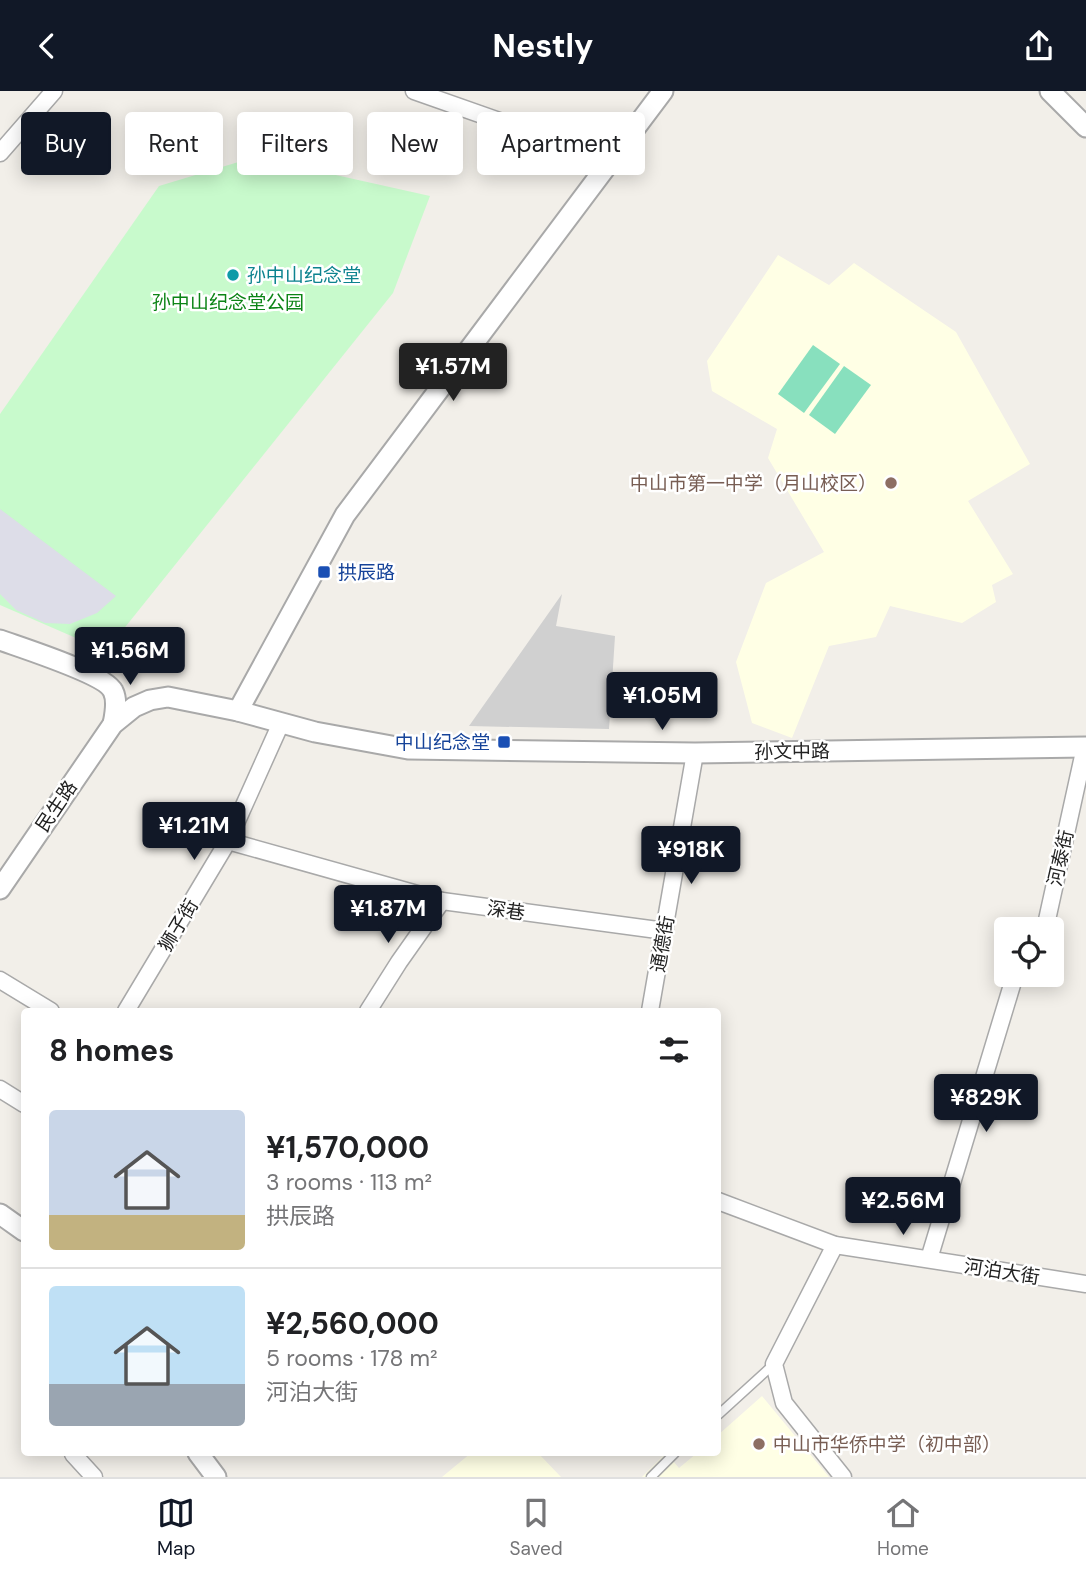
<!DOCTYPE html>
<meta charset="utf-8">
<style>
:root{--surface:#fff;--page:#f6f6f6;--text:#202124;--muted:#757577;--line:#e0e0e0;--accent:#111827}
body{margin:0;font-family:"DM Sans","Noto Sans SC",sans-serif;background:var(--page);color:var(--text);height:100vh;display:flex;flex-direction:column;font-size:26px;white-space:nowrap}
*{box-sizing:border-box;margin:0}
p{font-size:23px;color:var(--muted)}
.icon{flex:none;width:38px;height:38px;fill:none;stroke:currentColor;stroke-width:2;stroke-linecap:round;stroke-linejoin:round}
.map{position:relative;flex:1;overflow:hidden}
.drawer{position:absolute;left:21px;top:917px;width:700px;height:448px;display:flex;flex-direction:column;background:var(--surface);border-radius:7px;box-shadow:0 4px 18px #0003}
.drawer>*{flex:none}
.banner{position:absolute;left:21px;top:21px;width:700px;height:63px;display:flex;gap:14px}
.fabs{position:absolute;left:994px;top:826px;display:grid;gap:14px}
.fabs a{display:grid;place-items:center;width:70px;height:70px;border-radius:7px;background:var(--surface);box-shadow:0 4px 18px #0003;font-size:35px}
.price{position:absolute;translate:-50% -60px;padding:0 16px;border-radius:7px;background:var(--accent);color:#fff;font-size:23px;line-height:46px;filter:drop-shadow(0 2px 4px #0008)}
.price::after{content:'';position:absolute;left:50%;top:42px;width:21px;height:16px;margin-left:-10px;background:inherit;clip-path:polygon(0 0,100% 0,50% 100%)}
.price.active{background:#222;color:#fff}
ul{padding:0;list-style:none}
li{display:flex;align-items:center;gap:21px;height:175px;padding:0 28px}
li+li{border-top:2px solid var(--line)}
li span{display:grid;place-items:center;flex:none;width:196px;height:140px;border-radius:7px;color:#555}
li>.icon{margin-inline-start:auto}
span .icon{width:84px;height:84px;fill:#fffc;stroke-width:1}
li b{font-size:30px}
h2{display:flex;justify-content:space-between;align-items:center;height:84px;padding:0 28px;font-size:30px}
.chip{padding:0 24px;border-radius:7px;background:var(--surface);box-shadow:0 4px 18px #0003;font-size:24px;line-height:63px}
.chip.active{background:var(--accent);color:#fff}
header{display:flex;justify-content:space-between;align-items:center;height:91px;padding:0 28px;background:var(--accent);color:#fff;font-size:32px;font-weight:700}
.menu{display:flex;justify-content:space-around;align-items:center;height:98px;border-top:2px solid var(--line);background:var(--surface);font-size:19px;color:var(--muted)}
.menu a{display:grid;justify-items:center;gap:4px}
.menu .active{color:var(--accent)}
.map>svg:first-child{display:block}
</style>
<header><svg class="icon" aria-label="back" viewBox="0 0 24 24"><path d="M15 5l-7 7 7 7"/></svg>Nestly<svg class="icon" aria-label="share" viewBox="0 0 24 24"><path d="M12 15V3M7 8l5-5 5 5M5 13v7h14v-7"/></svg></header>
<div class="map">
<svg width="1086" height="1386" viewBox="0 0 1086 1386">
<rect width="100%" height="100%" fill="#f2efe9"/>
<!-- education -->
<g fill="#ffffe5">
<path d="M 778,164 L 829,194 L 854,172 L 956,241 L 1030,373 L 968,410 L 1013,483 L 992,494 L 996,511 L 962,532 L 890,515 L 876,546 L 829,555 L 792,647 L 752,632 L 736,571 L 766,492 L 824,461 L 768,367 L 777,338 L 712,300 L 707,270 Z"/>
<path d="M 762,1305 L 829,1386 L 642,1386 L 666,1362 L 679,1377 L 697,1362 L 718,1362 L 718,1344 Z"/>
<path d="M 471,1362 L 538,1362 L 561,1386 L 442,1386 Z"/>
</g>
<!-- religious -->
<path fill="#d0d0d0" d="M 562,503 L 556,535 L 615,545 L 609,638 L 469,635 Z"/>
<!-- park -->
<path fill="#c8facc" d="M 255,66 L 430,105 L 393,202 L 106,560 L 0,514 L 0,323 L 159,95 Z"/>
<!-- pitch -->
<g fill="#88e0be">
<path d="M 813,254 L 840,273 L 804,322 L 778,303 Z"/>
<path d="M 844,275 L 871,294 L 835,343 L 809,324 Z"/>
</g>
<!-- plaza -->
<path fill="#dddde8" d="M 0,418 L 116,505 L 97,522 L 70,533 L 45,532 L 16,519 L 0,503 Z"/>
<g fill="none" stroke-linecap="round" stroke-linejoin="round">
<!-- service casing -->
<g stroke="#a9a9a9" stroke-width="11">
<g id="service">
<path d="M 718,1324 L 774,1273"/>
<path d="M 651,1386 L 675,1362"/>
</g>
</g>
<!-- minor casing -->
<g stroke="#a9a9a9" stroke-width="19">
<g id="minor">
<path d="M 414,0 L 556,50 L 601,83"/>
<path d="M 0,62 L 54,0"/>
<path d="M 228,750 L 442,810 L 665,840"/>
<path d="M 1045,838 L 1085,656"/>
<path d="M 0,889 L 51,920"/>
<path d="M 126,920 L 228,750 L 281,632"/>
<path d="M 368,920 L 399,871 L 442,810"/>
<path d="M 650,920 L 695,662"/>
<path d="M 0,998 L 24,1013"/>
<path d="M 718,1110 L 835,1154 L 1086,1193"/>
<path d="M 835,1154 L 774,1273 L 784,1312 L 843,1386"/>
<path d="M 929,1168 L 1015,884"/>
<path d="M 73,1362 L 73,1363 L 94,1386"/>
</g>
</g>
<!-- tertiary casing -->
<g stroke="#a9a9a9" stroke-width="23">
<g id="tertiary">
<path d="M 1050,0 L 1086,36"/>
<path d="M 0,549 C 22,557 105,583 113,600 C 118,610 115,623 113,633"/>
<path d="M 238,620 L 345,424 L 663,0"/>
<path d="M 0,798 L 113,633 L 134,616 L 150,609 L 168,606 L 238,620 L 315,641 L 408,658 L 695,662 L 1086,656"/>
<path d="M 0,1123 L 24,1140"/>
<path d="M 198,1362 L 216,1386"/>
</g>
</g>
<!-- service -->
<use href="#service" stroke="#fff" stroke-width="8"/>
<!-- minor -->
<use href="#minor" stroke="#fff" stroke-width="16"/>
<!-- tertiary -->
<use href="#tertiary" stroke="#fff" stroke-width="19"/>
</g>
<!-- markers -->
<circle fill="#0f9aa8" stroke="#fff" stroke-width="2.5" cx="233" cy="184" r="7"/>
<g fill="#8d6e63" stroke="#fff" stroke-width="2.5">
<circle cx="891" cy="392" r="7"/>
<circle cx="759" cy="1353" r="7"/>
</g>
<g fill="#1a4fb4" stroke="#fff" stroke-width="2.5">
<rect x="317" y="474" width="14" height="14" rx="3.5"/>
<rect x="497" y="644" width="14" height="14" rx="3.5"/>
</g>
<g text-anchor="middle" stroke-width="5" stroke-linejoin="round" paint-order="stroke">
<!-- culture labels -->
<g font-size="19" fill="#0d838f" stroke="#fff" text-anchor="start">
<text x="247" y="191">孙中山纪念堂</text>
</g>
<!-- park labels -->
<g font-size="19" fill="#0c8416" stroke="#fff">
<text x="228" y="218">孙中山纪念堂公园</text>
</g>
<!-- education labels -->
<g font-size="19" fill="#785e54" stroke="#fff" text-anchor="end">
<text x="877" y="399">中山市第一中学（月山校区）</text>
<text x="773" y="1360" text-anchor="start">中山市华侨中学（初中部）</text>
</g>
<!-- transit labels -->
<g font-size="19" fill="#164399" stroke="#fff" text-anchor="start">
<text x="338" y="488">拱辰路</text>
<text x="490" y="658" text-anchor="end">中山纪念堂</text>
</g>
<!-- street labels -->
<g font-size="19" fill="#222" stroke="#fff">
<text transform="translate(792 660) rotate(-1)" y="7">孙文中路</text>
<text transform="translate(56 715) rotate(-56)" y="7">民生路</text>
<text transform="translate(1060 767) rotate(-77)" y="7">河泰街</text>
<text transform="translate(506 819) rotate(8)" y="7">深巷</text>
<text transform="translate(178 834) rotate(-59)" y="7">狮子街</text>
<text transform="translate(662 853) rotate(-80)" y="7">通德街</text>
<text transform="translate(1002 1180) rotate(9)" y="7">河泊大街</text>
</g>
</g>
</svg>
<div class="fabs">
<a><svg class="icon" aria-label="locate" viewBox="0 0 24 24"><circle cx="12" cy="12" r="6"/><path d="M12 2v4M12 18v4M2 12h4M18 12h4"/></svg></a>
</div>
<b class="price active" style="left:453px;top:312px">¥1.57M</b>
<b class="price" style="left:130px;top:596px">¥1.56M</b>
<b class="price" style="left:662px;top:641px">¥1.05M</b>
<b class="price" style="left:194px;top:771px">¥1.21M</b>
<b class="price" style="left:691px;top:795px">¥918K</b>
<b class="price" style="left:388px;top:854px">¥1.87M</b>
<b class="price" style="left:986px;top:1043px">¥829K</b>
<b class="price" style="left:903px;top:1146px">¥2.56M</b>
<div class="banner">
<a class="chip active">Buy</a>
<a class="chip">Rent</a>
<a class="chip">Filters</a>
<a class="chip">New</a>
<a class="chip">Apartment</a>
</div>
<section class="drawer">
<h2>8 homes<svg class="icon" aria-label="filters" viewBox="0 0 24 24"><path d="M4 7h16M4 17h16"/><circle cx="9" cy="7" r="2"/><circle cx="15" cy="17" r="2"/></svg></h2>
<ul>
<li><span style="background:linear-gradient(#c9d6e8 75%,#c2b280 0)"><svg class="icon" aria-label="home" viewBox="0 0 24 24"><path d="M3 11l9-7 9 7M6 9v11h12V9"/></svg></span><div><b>¥1,570,000</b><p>3 rooms · 113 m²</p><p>拱辰路</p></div></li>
<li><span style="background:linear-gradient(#bfe0f5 70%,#9aa5b1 0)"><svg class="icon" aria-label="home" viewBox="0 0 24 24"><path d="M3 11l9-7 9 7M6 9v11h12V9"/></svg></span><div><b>¥2,560,000</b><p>5 rooms · 178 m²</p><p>河泊大街</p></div></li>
</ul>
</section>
</div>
<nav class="menu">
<a class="active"><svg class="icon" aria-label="map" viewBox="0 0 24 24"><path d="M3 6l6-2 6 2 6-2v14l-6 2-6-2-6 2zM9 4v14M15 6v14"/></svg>Map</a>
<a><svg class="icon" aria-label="saved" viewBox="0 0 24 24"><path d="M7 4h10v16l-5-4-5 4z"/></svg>Saved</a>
<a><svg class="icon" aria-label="home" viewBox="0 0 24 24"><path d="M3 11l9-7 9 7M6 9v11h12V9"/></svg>Home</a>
</nav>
